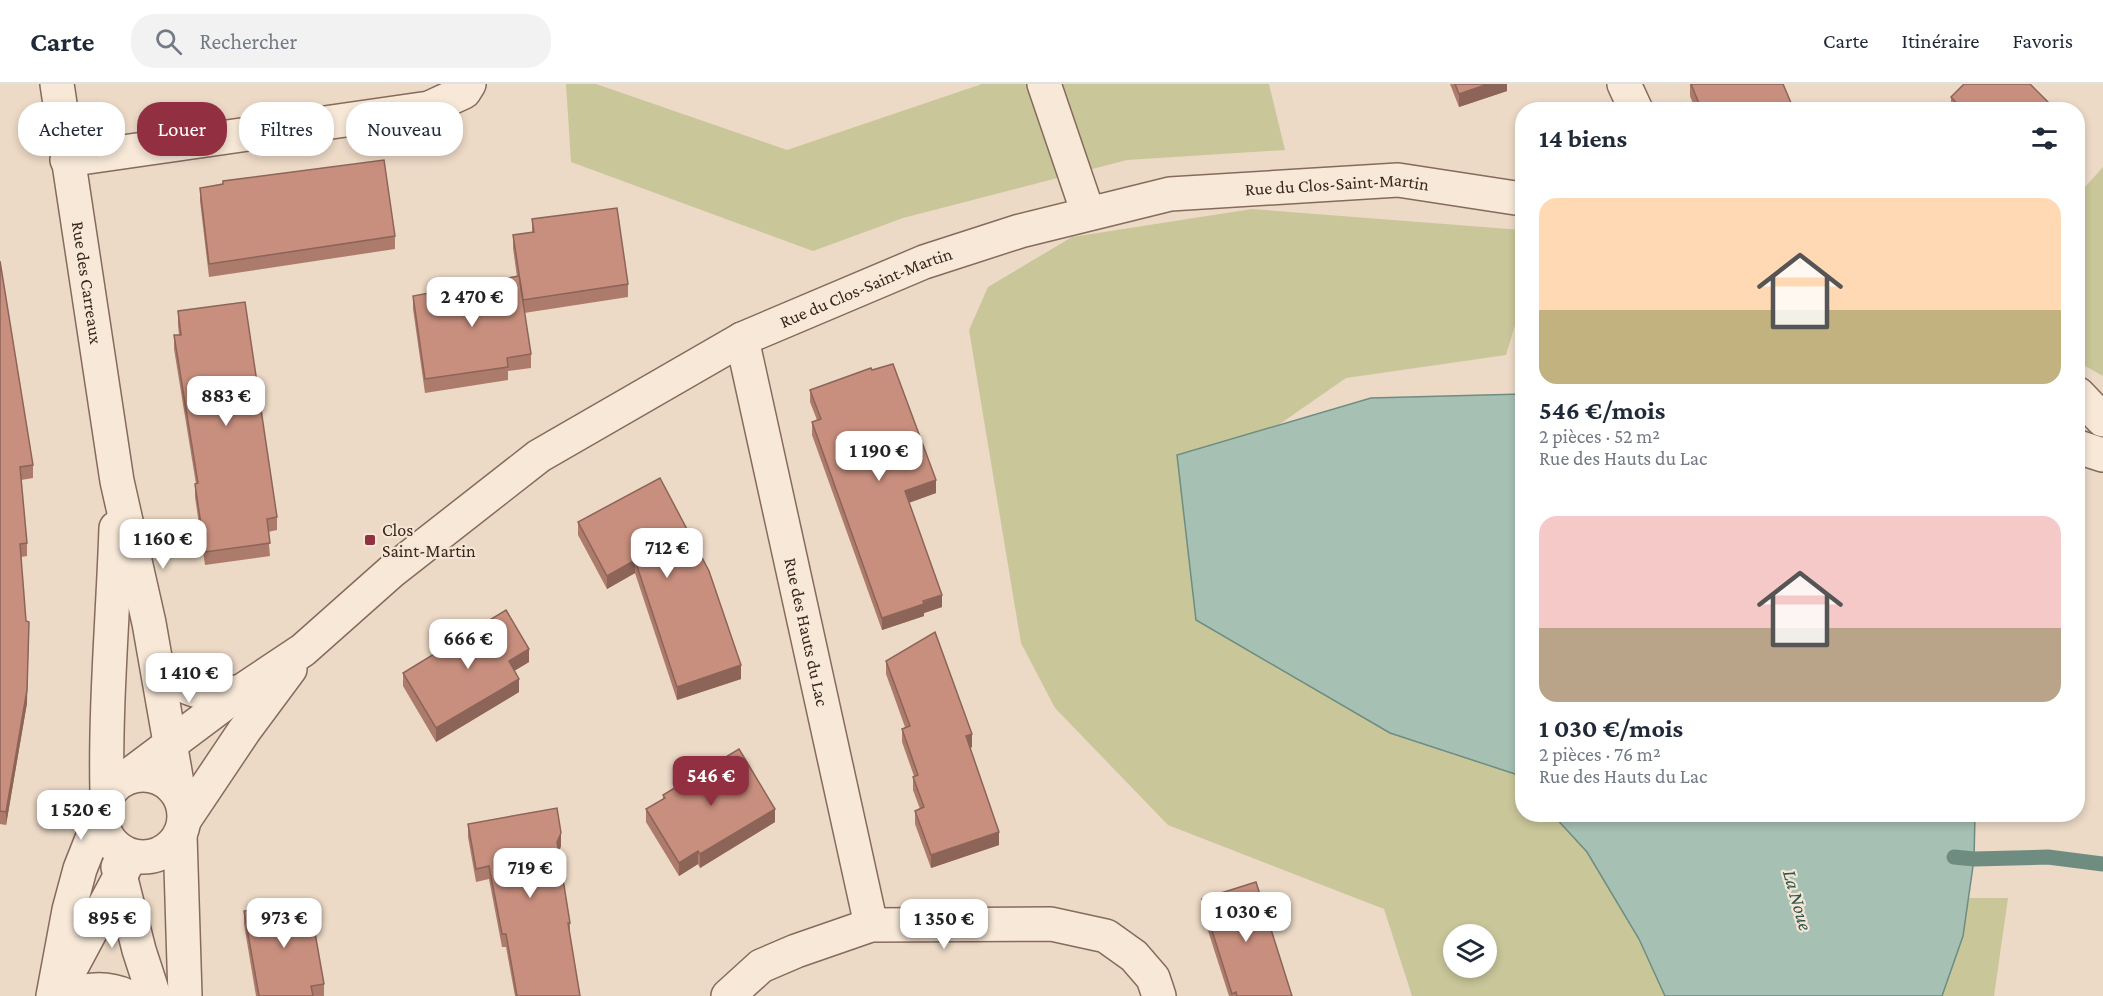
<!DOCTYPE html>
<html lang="fr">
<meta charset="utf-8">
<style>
:root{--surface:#fff;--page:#f2f2f3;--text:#1f2937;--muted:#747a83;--line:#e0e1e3;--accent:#923042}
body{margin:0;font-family:"Crimson Pro",serif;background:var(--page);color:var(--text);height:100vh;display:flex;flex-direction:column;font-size:22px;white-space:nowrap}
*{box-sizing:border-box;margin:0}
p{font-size:20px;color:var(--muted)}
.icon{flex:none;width:33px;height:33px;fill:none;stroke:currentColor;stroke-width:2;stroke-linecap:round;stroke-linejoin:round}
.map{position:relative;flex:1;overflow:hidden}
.drawer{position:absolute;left:1515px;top:18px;width:570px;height:720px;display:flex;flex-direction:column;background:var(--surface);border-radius:24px;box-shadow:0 3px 9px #0003}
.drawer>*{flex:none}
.hud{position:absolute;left:18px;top:18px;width:570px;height:54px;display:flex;gap:12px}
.fabs{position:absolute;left:1443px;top:840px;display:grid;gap:12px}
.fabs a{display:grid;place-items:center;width:54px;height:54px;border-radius:50%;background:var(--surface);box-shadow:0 3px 9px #0003;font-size:30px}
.price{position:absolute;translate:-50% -51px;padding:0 14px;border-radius:12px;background:#fff;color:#222;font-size:20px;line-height:39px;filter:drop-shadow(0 2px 3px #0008)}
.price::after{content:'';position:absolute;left:50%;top:36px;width:18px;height:14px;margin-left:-9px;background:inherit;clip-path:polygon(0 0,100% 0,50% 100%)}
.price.selected{background:var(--accent);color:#fff}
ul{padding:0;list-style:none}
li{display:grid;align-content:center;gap:12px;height:318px;padding:0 24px}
li span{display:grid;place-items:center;height:186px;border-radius:18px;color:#555}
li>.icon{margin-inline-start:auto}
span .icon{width:108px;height:108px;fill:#fffc;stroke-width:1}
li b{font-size:26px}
h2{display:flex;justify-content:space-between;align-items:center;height:72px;padding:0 24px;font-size:26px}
.pill{padding:0 21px;border-radius:24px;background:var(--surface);box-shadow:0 3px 9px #0003;font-size:21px;line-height:54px}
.pill.selected{background:var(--accent);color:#fff}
header{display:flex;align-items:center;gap:36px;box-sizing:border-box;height:84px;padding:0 30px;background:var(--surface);border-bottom:2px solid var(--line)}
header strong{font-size:28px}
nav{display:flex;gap:33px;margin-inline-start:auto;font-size:21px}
.search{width:420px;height:54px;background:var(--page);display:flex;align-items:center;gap:15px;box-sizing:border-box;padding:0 21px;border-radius:24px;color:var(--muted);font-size:22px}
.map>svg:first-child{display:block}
</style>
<header>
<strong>Carte</strong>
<div class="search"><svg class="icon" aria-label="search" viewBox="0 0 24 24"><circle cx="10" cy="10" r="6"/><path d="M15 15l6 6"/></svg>Rechercher</div>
<nav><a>Carte</a><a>Itinéraire</a><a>Favoris</a></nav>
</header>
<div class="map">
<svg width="2103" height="912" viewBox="0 0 2103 912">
<rect width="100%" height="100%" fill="#ecd9c6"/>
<!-- green -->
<g fill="#c9c69a" fill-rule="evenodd">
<path d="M 566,0 L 596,0 L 787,66 L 982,0 L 1269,0 L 1285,66 L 1127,76 L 903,134 L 813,167 L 571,78 Z"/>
<path d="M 2103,83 L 2103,292 L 2078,278 L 2078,111 Z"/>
<path d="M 1252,125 L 1522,146 L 1522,218 L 1506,271 L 1346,294 L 1218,383 L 1522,667 L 1522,730 L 1592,731 L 1708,912 L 1412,912 L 1384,825 L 1168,741 L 1055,624 L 1021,559 L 969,246 L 988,203 L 1072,153 ZM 1454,850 L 1486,850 L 1486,884 L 1454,884 Z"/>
<path d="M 1912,814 L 2008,814 L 1994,912 L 1893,912 Z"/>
</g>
<!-- water -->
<g fill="#a7c0b4" stroke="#6e8d80" stroke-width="1.5">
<path d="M 1522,310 L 1522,698 L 1515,690 L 1390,649 L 1196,536 L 1177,371 L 1371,314 Z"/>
<path d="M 1553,731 L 1975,731 L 1974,775 L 1963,852 L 1942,912 L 1665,912 L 1639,855 L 1587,768 Z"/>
</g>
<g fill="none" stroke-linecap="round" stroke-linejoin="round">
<!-- stream -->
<path stroke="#6e8d80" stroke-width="15" d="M 1954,773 L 1974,775 L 2048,773 L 2103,780"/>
<!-- street casing -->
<g stroke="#866b5c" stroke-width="36">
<g id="street">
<path id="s1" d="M 57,0 L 117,397 L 149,539 L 179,710"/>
<path d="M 1044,0 L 1088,129"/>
<path d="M 1624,0 L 1636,26"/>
<path d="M 67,76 L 429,24 L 464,8 L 469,0"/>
<path id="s2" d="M 742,255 L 871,841"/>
<path d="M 2078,310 L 2103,336"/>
<path d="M 2078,363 L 2103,371"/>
<path d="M 158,585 C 193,610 198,610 240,608"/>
<circle cx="143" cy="732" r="41"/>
<path id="s3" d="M 128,692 L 240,608 L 303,566 L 392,487 L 539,372 L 742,255 L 924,178 L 1020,147 L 1170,110 L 1398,96 L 1522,115"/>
<path d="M 107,710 C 105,621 113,533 116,444"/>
<path d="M 185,735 L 244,647 L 290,585"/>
<path d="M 180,751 L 185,912"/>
<path d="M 118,783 L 139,866 L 154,912"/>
<path d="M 64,897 L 131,772"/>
<path d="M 53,912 L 69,826 L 80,785 L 101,732"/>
<path d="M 69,912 C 89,904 107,903 127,912"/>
<path d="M 728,912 L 761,882 L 796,867 L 871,841 L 1051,840 L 1106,852 L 1134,872 L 1153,894 L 1159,912"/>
</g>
</g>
<!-- street -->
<use href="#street" stroke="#f7e8d8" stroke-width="33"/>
</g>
<!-- wall -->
<g fill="#ac7b6c">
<path d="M 1450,0 L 1507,0 L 1507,7 L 1459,23 Z"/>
<path d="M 1690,0 L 1783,0 L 1695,25 L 1690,12 Z"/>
<path d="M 1951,13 L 2056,26 L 1951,26 Z"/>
<path d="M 223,97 L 395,152 L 395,165 L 209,193 L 200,117 L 200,104 L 223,101 Z"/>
<path d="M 532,135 L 628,200 L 628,213 L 524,229 L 531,270 L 531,284 L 508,287 L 508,296 L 425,309 L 413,225 L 413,212 L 517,193 L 513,164 L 513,151 L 532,148 Z"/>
<path d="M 0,177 L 33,381 L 33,394 L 21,396 L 27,459 L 27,472 L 21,473 L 27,619 L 6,741 L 0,740 Z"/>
<path d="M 178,227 L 277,433 L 277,446 L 268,448 L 270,472 L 205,481 L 195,413 L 195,400 L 196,400 L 174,265 L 174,251 L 179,251 L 178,241 Z"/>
<path d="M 810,306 L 936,409 L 909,419 L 942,523 L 924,529 L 924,532 L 882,546 L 812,351 L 812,338 L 817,336 L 810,318 Z"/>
<path d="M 578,438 L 709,487 L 741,595 L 677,616 L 635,489 L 607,505 L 578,451 Z"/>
<path d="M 886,577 L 972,663 L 970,664 L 999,761 L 931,784 L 915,740 L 915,727 L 920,725 L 913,706 L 913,693 L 914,692 L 902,658 L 902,645 L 905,643 L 886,590 Z"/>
<path d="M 529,578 L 514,587 L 519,608 L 436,658 L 403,602 L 403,589 Z"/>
<path d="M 663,711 L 775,738 L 700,784 L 698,780 L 679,792 L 646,738 L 646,725 L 663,715 Z"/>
<path d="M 468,740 L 561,762 L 559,768 L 570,839 L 570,852 L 580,912 L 515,912 L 506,863 L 502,863 L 489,795 L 476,798 L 468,753 Z"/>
<path d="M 1202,815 L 1292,912 L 1229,912 L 1202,828 Z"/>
<path d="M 244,827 L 324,900 L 324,912 L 256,912 L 244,840 Z"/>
</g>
<!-- shaded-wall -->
<g fill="#8c6458">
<path d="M 1488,0 L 1507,0 L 1507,7 L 1459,23 L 1459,10 Z"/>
<path d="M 936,396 L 936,409 L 905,420 L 905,407 Z"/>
<path d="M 635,476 L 635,489 L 607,505 L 607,492 Z"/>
<path d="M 942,511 L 942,523 L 924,529 L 924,532 L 882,546 L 882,534 Z"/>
<path d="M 29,538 L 27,619 L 6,741 L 6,728 Z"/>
<path d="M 529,565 L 529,578 L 509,590 L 509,577 Z"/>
<path d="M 741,581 L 741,595 L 677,616 L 677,603 Z"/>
<path d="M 519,595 L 519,608 L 436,658 L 436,644 Z"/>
<path d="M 972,650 L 972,663 L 966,666 L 966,652 Z"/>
<path d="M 775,725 L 775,738 L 700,784 L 700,770 Z"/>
<path d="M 999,748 L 999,761 L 931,784 L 931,771 Z"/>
<path d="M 561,749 L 561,762 L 557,771 L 557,758 Z"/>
<path d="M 698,767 L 698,780 L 679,792 L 679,779 Z"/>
</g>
<!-- building -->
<g fill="#c88f7e" stroke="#8c6458" stroke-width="1.5">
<path d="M 1455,0 L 1488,0 L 1459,10 Z"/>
<path d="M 1691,0 L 1783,0 L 1794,26 L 1693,26 L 1700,22 Z"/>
<path d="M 1964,0 L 2030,0 L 2056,26 L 1963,26 L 1951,13 Z"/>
<path d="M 384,76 L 395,152 L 209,180 L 200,104 L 223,100 L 223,97 Z"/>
<path d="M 617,124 L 628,200 L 523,216 L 513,151 L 534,148 L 532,135 Z"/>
<path d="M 0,177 L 33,381 L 20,383 L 27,459 L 20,460 L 26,537 L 29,538 L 27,606 L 6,728 L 0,727 Z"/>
<path d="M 519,192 L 531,270 L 507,274 L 508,283 L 425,295 L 413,212 Z"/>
<path d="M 245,218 L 277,433 L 267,435 L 270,459 L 205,468 L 195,400 L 198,399 L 174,251 L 181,251 L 178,227 Z"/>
<path d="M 893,280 L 936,396 L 905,407 L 942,511 L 923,517 L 924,520 L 882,534 L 812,338 L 821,335 L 810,306 L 871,284 L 872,286 Z"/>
<path d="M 660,394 L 709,487 L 741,581 L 677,603 L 635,476 L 607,492 L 578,438 Z"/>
<path d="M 506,526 L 529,565 L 509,577 L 519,595 L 436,644 L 403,589 Z"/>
<path d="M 935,548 L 972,650 L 966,652 L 999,748 L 931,771 L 915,727 L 924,723 L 913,693 L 918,691 L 902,645 L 910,642 L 886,577 Z"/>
<path d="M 739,665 L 775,725 L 700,770 L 698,767 L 679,779 L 646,725 L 665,714 L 663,711 Z"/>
<path d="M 557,724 L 561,749 L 557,758 L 570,839 L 568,839 L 580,912 L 517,912 L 506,850 L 502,850 L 489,782 L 476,785 L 468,740 Z"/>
<path d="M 1256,798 L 1292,912 L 1237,912 L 1236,908 L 1232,910 L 1202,815 Z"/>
<path d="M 309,815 L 324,900 L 311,902 L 313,912 L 259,912 L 244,827 Z"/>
</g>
<!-- markers -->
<rect fill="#923042" stroke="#f4e5d5" stroke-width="2" x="364" y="450" width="12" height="12" rx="3"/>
<g text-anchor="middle" stroke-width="4.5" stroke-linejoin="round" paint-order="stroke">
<!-- street labels -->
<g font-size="18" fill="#37271f" stroke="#f4e5d5">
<text dy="6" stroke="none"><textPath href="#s3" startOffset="1376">Rue du Clos-Saint-Martin</textPath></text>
<text dy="6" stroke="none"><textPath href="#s1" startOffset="201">Rue des Carreaux</textPath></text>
<text dy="6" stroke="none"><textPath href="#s3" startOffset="890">Rue du Clos-Saint-Martin</textPath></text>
<text dy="6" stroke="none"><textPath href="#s2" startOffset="300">Rue des Hauts du Lac</textPath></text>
</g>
<!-- poi labels -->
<g font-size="18" fill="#37271f" stroke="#f4e5d5" text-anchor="start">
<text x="382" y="452">Clos<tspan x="382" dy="21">Saint-Martin</tspan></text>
</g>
<!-- water labels -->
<g font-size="20" font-style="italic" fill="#30564c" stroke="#f4e5d5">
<text transform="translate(1798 816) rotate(74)" y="7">La Noue</text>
</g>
</g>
</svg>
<div class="fabs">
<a><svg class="icon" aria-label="layers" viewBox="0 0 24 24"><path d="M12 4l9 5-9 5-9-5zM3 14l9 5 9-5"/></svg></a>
</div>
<b class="price" style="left:472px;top:244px">2 470 €</b>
<b class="price" style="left:226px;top:343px">883 €</b>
<b class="price" style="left:879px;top:398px">1 190 €</b>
<b class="price" style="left:163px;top:486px">1 160 €</b>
<b class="price" style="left:667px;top:495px">712 €</b>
<b class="price" style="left:468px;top:586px">666 €</b>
<b class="price" style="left:189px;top:620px">1 410 €</b>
<b class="price selected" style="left:711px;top:723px">546 €</b>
<b class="price" style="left:81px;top:757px">1 520 €</b>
<b class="price" style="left:530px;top:815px">719 €</b>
<b class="price" style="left:1246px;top:859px">1 030 €</b>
<b class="price" style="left:112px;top:865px">895 €</b>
<b class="price" style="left:284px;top:865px">973 €</b>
<b class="price" style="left:944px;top:866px">1 350 €</b>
<div class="hud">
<a class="pill">Acheter</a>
<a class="pill selected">Louer</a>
<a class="pill">Filtres</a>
<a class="pill">Nouveau</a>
</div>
<section class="drawer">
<h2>14 biens<svg class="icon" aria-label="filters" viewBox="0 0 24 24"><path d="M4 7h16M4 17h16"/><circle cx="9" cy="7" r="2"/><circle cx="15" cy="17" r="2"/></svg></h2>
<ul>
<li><span style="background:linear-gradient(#ffd9b3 60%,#c2b280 0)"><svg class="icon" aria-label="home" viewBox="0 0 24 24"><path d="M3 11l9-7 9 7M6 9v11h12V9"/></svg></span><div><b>546 €/mois</b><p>2 pièces · 52 m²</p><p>Rue des Hauts du Lac</p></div></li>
<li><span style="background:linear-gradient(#f6c9c9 60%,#b9a48a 0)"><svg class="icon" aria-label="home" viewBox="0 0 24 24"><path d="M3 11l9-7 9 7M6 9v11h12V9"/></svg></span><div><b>1 030 €/mois</b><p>2 pièces · 76 m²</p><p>Rue des Hauts du Lac</p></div></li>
</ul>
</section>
</div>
